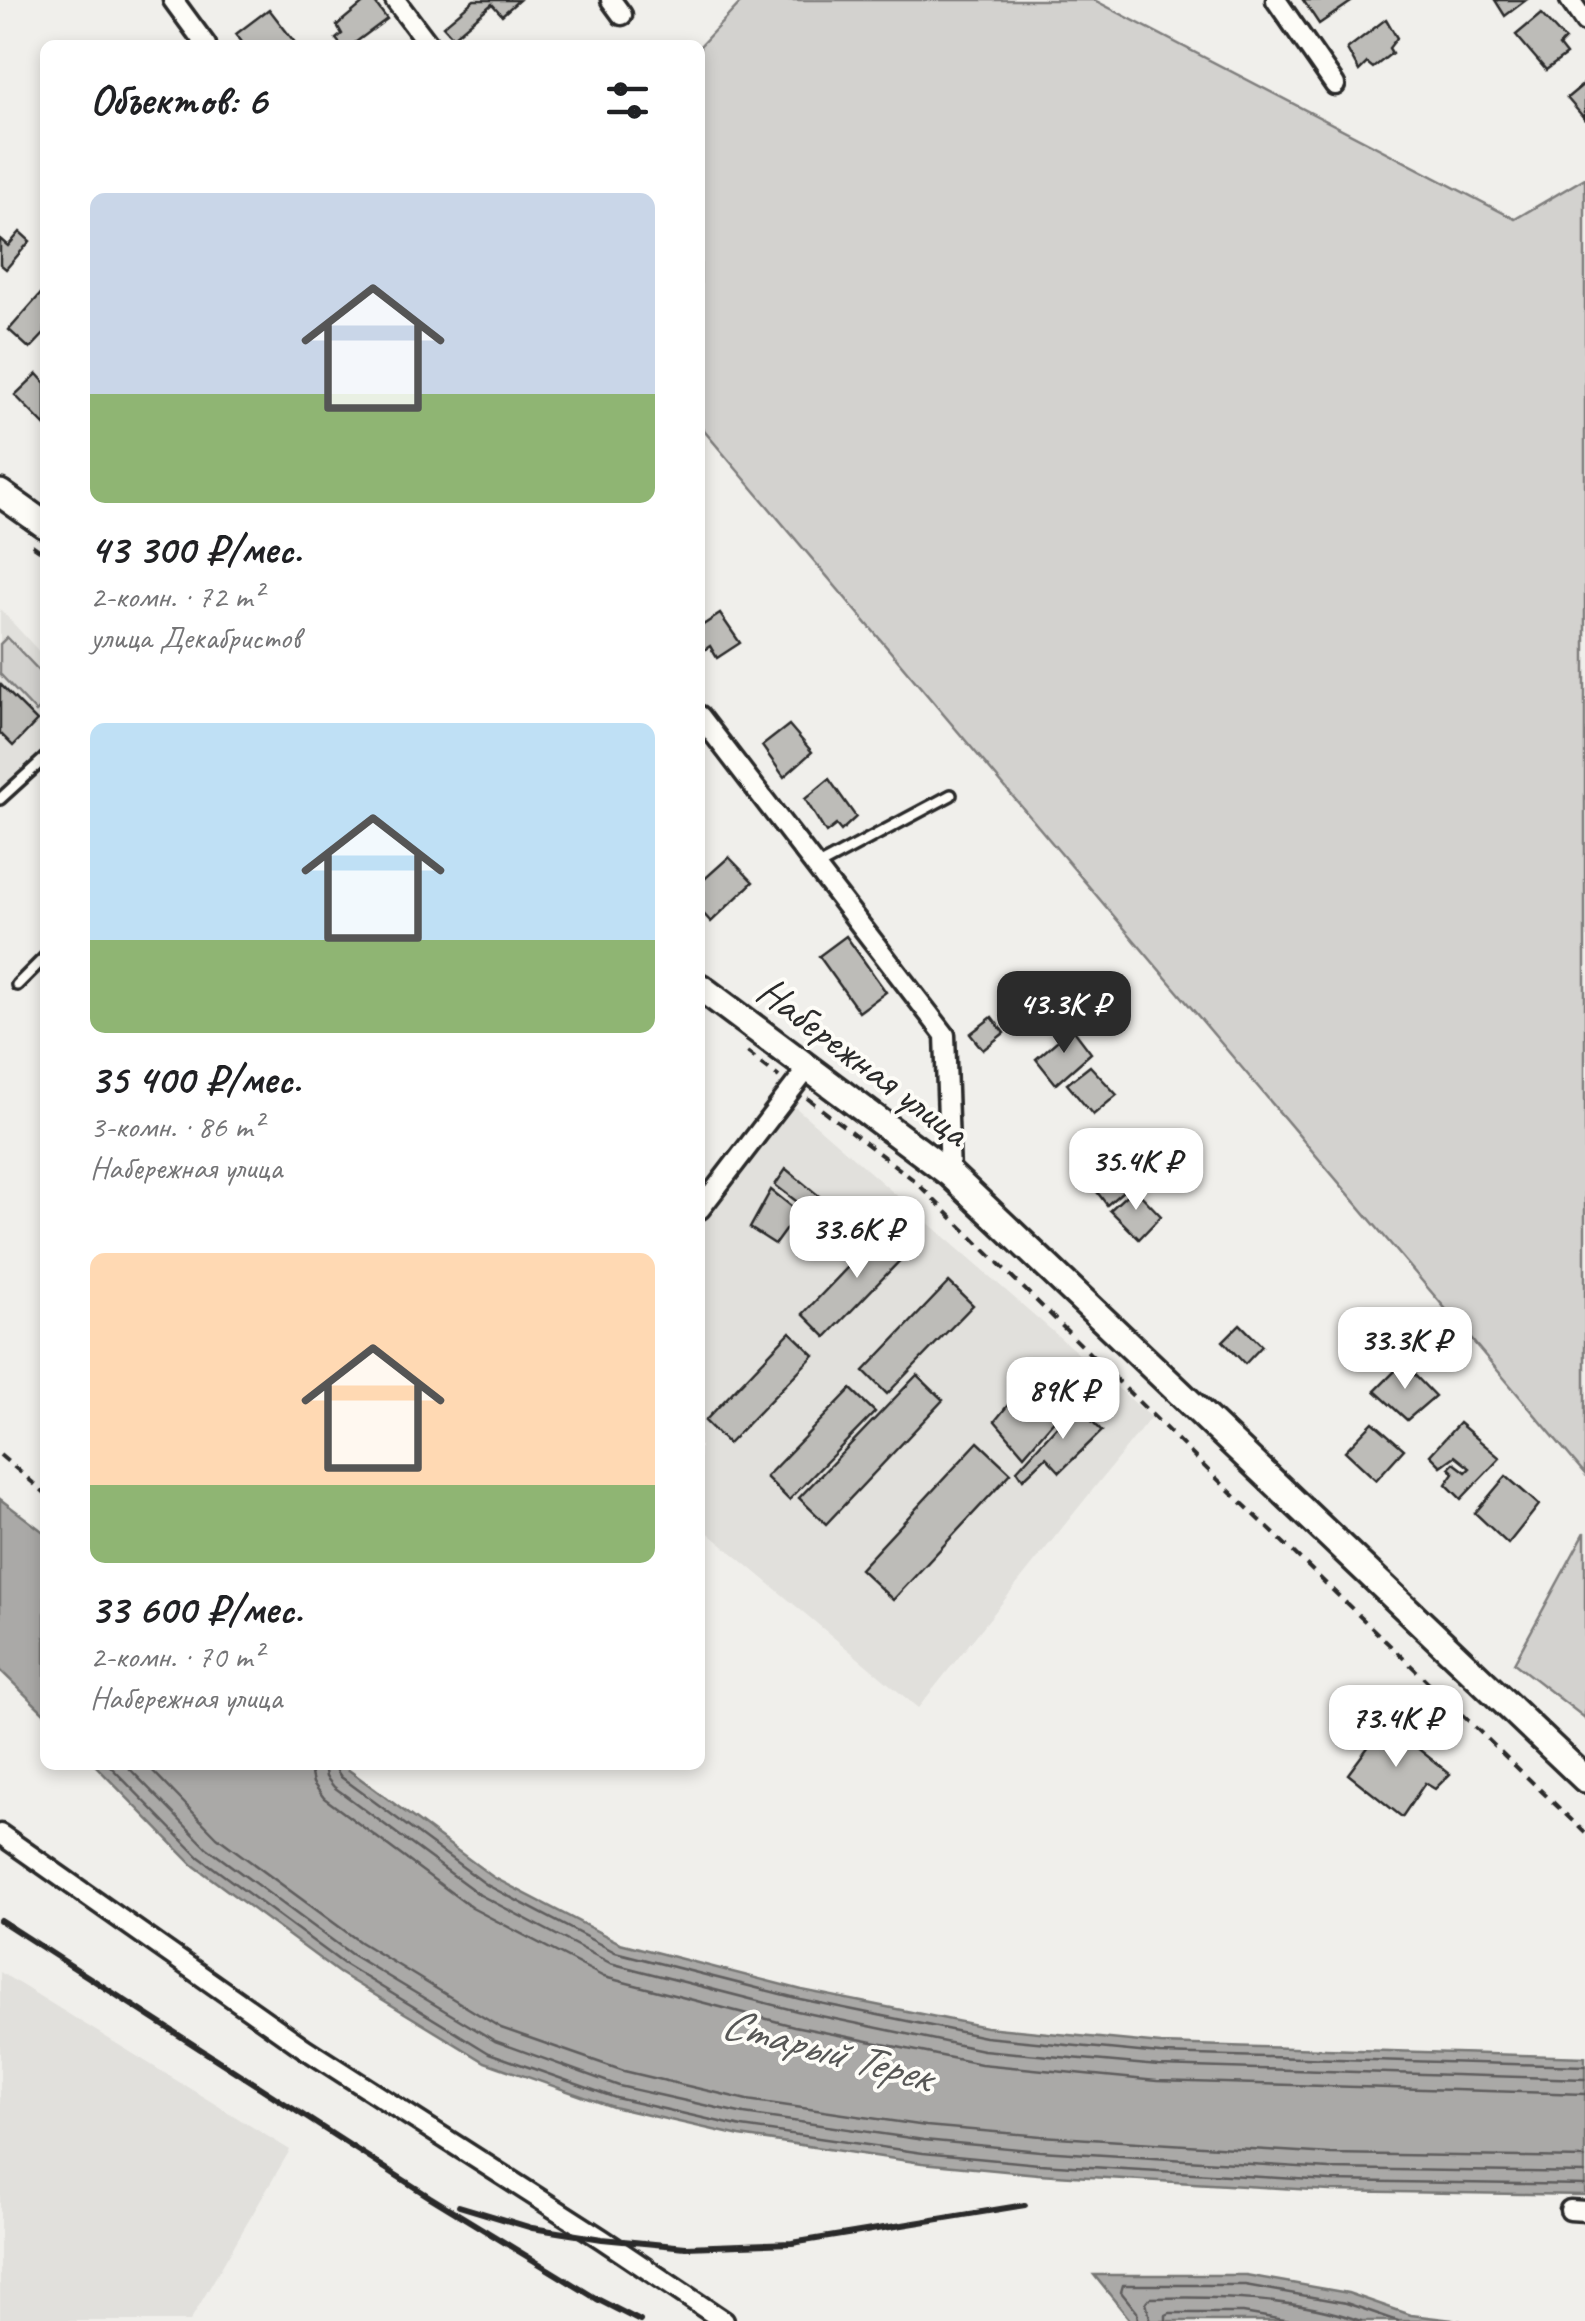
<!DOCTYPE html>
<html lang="ru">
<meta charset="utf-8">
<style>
:root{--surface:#fff;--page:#f2f2f2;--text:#202124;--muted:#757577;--accent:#2b2b2b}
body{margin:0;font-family:Caveat,sans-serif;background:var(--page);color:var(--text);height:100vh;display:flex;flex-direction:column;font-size:38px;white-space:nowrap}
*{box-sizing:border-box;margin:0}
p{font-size:32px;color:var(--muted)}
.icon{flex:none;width:55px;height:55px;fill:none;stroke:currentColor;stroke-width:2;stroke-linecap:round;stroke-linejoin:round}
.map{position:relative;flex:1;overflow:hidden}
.details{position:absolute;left:40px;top:40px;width:665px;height:1730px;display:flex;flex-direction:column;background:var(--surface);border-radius:15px;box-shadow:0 5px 15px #0003}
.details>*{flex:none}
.price{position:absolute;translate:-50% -85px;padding:0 22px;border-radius:20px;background:#fff;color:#222;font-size:32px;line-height:65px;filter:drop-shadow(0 2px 5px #0008)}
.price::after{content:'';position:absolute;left:50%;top:60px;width:30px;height:22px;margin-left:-15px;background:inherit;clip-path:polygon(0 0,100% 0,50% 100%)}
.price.current{background:var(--accent);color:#fff}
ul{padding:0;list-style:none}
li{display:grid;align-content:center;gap:20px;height:530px;padding:0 50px}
li span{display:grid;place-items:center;height:310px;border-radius:15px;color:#555}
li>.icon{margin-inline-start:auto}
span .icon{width:180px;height:180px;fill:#fffc;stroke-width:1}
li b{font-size:42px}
h2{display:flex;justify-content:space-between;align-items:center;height:120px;padding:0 50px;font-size:42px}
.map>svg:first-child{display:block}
</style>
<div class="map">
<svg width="1585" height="2321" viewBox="0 0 1585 2321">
<rect width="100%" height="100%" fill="#f0efeb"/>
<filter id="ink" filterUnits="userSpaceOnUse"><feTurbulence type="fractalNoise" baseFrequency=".01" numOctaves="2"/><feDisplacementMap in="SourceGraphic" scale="20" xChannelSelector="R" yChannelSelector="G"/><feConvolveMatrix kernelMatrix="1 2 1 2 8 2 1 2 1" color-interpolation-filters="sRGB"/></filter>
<g filter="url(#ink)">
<!-- built -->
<g fill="#e1e0dc">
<path d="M 0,609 L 45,658 L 45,747 L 0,789 Z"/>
<path d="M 779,1093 L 1151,1417 L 918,1708 L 700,1526 L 700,1194 Z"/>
<path d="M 0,1972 L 290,2150 L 190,2321 L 0,2321 Z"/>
</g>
<!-- green -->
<g fill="#d3d2cf" stroke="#7f7e7d" stroke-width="2.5">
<path d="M 743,0 L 1094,0 L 1515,219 L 1585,178 L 1585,1474 L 700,426 L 700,46 Z"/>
<path d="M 7,637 L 45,677 L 45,704 L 36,712 L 0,674 L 0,644 Z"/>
<path d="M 1585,1532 L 1585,1718 L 1514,1663 Z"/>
</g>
<!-- water -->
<g fill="#aaa9a7" stroke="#777775" stroke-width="2.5">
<path d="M 0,1499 L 45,1533 L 45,1714 L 0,1670 Z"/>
<path d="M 95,1765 L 342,1765 L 493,1877 L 620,1943 L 802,1990 L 986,2027 L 1161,2044 L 1585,2057 L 1585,2195 L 1330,2191 L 1038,2174 L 922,2163 L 740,2136 L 613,2107 L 485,2062 L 339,1973 L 193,1865 Z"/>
<path d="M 1094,2275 L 1246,2275 L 1348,2293 L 1411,2315 L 1461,2321 L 1131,2321 Z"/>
</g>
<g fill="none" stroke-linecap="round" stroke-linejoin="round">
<!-- shore -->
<g stroke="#5e5d5d" stroke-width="2.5">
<path d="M 109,1765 L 199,1857 L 344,1964 L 489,2053 L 616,2098 L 742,2127 L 923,2153 L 1039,2164 L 1330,2181 L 1585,2185"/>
<path d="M 126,1765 L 207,1848 L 351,1954 L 495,2041 L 619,2086 L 744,2114 L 924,2140 L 1040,2151 L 1330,2169 L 1585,2173"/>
<path d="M 147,1765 L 217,1837 L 360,1942 L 501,2028 L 624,2071 L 747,2100 L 926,2126 L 1041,2136 L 1331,2154 L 1585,2158"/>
<path d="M 309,1765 L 313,1783 L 324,1798 L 472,1908 L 604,1977 L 794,2026 L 981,2064 L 1157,2081 L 1585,2094"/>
<path d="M 324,1765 L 326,1777 L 334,1787 L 480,1895 L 610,1963 L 797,2011 L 983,2050 L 1159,2066 L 1585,2079"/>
<path d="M 337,1765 L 337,1771 L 341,1777 L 487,1885 L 615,1952 L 800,1999 L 985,2037 L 1160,2054 L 1585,2066"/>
<path d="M 1138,2321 L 1137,2312 L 1121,2292 L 1123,2285 L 1245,2285 L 1346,2303 L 1398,2321"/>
<path d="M 1151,2321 L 1146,2303 L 1150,2298 C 1219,2296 1294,2298 1361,2321"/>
<path d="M 1166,2321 L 1166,2315 L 1170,2313 L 1243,2313 L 1291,2321"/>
</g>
</g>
<!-- building -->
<g fill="#bdbcb8" stroke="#2b2b2b" stroke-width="2.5">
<path d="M 367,0 L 373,0 L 387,19 L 352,45 L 341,45 L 336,39 L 342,34 L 337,25 Z"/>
<path d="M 474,0 L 519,0 L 502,15 L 492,4 L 453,37 L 443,26 Z"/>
<path d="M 1303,0 L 1349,0 L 1351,2 L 1319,24 Z"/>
<path d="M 1495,0 L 1526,0 L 1505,16 Z"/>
<path d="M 269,9 L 296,44 L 295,45 L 244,45 L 236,34 Z"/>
<path d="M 1541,14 L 1565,40 L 1559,46 L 1566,55 L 1546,70 L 1516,35 Z"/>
<path d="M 1386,19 L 1397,38 L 1389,48 L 1392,53 L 1373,68 L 1367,63 L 1359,71 L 1347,49 Z"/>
<path d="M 1585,83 L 1585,119 L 1567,98 Z"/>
<path d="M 20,232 L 30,241 L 6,269 L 0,264 L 0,239 L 8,246 Z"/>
<path d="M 45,289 L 45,333 L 30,349 L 9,330 Z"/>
<path d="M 37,374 L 45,383 L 45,426 L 15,395 Z"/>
<path d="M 720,614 L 740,643 L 717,658 L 710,646 L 700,653 L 700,627 Z"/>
<path d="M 0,684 L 37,721 L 13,746 L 0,733 Z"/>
<path d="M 789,725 L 812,752 L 784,777 L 762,746 Z"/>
<path d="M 829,779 L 856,817 L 841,831 L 836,825 L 826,833 L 805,799 Z"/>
<path d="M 729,857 L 753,882 L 711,922 L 700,910 L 700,883 Z"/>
<path d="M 846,936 L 886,992 L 859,1012 L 819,956 Z"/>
<path d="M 992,1017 L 1004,1033 L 983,1050 L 970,1034 Z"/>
<path d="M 1072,1028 L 1091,1053 L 1056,1084 L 1036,1059 Z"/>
<path d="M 1090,1066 L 1117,1095 L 1093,1115 L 1067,1084 Z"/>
<path d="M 1122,1157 L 1139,1177 L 1107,1205 L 1091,1184 Z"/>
<path d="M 786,1169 L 830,1205 L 821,1220 L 775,1185 Z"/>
<path d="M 1134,1188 L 1161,1216 L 1139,1239 L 1110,1210 Z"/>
<path d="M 771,1190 L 810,1221 L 802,1231 L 791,1222 L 775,1244 L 750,1228 Z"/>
<path d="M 888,1225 L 912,1248 L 826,1337 L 803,1314 Z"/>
<path d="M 949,1282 L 973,1305 L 887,1394 L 864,1371 Z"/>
<path d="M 1240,1324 L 1262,1346 L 1245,1364 L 1223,1341 Z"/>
<path d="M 790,1332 L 814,1355 L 728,1444 L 705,1421 Z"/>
<path d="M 1403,1363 L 1435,1396 L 1407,1420 L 1375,1391 Z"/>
<path d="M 1041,1364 L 1077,1394 L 1024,1455 L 995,1421 Z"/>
<path d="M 917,1375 L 943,1400 L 826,1524 L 799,1498 Z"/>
<path d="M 851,1389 L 875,1412 L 789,1500 L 766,1477 Z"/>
<path d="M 1076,1405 L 1102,1431 L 1060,1472 L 1046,1457 L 1023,1479 L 1017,1470 Z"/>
<path d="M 1373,1422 L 1404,1449 L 1376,1480 L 1345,1451 Z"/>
<path d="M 1459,1423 L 1500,1458 L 1461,1499 L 1446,1484 L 1454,1473 L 1449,1468 L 1454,1463 L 1466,1472 L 1470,1468 L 1455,1456 L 1441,1466 L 1430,1455 Z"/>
<path d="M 978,1442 L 1011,1473 L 893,1600 L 860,1569 Z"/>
<path d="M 1506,1476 L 1539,1505 L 1508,1544 L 1475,1513 Z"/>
<path d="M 1386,1723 L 1450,1774 L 1435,1789 L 1425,1783 L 1402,1817 L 1348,1774 Z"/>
</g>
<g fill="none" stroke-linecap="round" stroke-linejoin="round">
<!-- lane casing -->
<g stroke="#2b2b2b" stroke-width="16">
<g id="lane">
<path d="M 0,799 L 45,758"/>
<path d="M 816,867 L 951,795"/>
<path d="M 17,985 L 45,957"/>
</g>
</g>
<!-- street casing -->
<g stroke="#2b2b2b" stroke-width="25">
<g id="street">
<path d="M 173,0 L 206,45"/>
<path d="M 395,0 L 429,45"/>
<path d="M 611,0 L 622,15"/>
<path d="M 1276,0 L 1335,85"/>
<path d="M 1570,0 L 1585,22"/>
<path d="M 700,716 L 945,1035 L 950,1174"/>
<path d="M 700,1209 L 808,1068"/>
<path d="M 0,1834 L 304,2048 L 602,2239 L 724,2321"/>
<path d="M 1570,2210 L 1585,2211"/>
</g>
</g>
<!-- secondary casing -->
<g stroke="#2b2b2b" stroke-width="32">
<g id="secondary">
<path d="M 0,493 L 45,525"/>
<path d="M 700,987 L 950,1174 L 1585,1779"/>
</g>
</g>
<!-- path -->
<g stroke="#2b2b2b" stroke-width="4" stroke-dasharray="10 8" stroke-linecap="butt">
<path d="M 32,545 L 45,554"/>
<path d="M 747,1052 L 779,1077"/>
<path d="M 807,1098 L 915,1181 L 1211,1473 L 1585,1833"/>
<path d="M 0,1455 L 45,1493"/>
</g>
<!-- lane -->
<use href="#lane" stroke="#fdfcf7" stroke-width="9"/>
<!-- street -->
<use href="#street" stroke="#fdfcf7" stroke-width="18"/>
<!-- secondary -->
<use href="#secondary" stroke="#fdfcf7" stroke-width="25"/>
<!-- rail -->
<g stroke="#2b2b2b" stroke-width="6">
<path d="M 0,1920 L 430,2197 L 597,2299 L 640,2321"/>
<path d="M 459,2206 L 532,2228 L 602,2239 L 686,2247 L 792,2243 L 1025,2205"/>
</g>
</g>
</g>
<g text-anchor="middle" stroke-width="8" stroke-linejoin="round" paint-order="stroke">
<!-- street labels -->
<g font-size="42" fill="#2b2b2b" stroke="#fdfcf7">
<text transform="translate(864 1060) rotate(37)" y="15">Набережная улица</text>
</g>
<!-- water labels -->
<g font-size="45" font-style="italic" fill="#575756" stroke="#fdfcf7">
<text transform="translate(827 2048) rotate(15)" y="16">Старый Терек</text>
</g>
</g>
</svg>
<b class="price current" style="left:1064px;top:1056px">43.3K ₽</b>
<b class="price" style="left:1136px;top:1213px">35.4K ₽</b>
<b class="price" style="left:857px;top:1281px">33.6K ₽</b>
<b class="price" style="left:1405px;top:1392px">33.3K ₽</b>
<b class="price" style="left:1063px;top:1442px">89K ₽</b>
<b class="price" style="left:1396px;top:1770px">73.4K ₽</b>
<section class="details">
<h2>Объектов: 6<svg class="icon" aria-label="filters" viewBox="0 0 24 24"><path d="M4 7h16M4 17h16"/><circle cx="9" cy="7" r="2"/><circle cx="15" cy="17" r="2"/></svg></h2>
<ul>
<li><span style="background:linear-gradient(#c9d6e8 65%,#8fb573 0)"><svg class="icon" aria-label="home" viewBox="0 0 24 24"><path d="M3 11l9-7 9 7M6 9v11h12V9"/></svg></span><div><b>43 300 ₽/мес.</b><p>2-комн. · 72 m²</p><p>улица Декабристов</p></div></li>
<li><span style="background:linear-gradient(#bfe0f5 70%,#8fb573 0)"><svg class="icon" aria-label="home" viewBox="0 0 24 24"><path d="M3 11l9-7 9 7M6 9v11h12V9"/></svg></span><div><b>35 400 ₽/мес.</b><p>3-комн. · 86 m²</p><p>Набережная улица</p></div></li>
<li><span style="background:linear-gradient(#ffd9b3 75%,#8fb573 0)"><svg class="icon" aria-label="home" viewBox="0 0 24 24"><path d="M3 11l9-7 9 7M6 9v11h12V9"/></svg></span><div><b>33 600 ₽/мес.</b><p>2-комн. · 70 m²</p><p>Набережная улица</p></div></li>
</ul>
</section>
</div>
